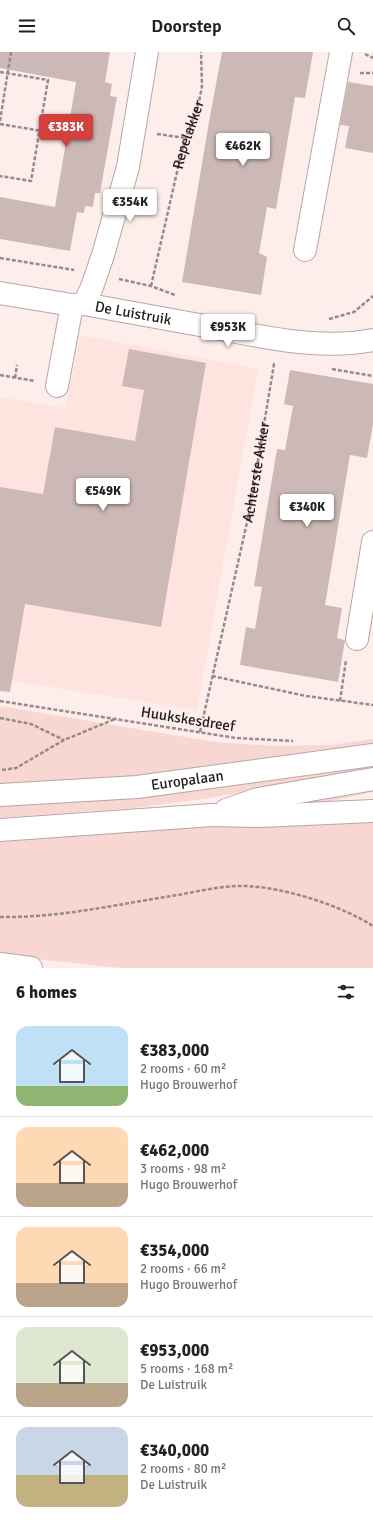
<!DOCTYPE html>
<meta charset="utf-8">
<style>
:root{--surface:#fff;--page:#f6f6f6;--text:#202124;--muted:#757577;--line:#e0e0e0;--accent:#d1423e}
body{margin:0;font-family:Signika,sans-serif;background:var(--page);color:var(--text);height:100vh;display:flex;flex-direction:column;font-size:15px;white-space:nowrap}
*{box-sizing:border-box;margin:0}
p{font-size:13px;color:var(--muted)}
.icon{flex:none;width:22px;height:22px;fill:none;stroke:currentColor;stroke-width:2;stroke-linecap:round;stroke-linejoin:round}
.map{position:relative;height:916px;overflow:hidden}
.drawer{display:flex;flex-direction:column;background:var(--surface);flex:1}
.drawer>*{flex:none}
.price{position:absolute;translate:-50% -34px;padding:0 9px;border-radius:4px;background:#fff;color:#222;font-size:13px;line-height:26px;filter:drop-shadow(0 1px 2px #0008)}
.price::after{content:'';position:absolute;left:50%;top:24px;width:12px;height:9px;margin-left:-6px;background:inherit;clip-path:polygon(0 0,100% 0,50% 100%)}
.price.active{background:var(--accent);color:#fff}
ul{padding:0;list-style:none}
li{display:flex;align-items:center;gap:12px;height:100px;padding:0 16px}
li+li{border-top:1px solid var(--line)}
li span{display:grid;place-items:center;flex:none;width:112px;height:80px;border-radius:12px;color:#555}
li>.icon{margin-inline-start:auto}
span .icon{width:48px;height:48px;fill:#fffc;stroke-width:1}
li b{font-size:17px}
h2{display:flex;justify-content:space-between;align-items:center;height:48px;padding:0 16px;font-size:17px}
header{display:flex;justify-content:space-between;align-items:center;height:52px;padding:0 16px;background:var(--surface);font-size:18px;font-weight:600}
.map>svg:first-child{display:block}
</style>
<header><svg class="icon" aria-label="menu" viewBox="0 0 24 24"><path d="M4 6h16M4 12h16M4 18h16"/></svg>Doorstep<svg class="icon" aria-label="search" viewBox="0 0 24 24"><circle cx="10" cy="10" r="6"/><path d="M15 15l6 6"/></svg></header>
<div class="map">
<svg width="373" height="916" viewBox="0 0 373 916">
<rect width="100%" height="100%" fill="#fdeeec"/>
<!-- built -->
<path fill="#ffe3df" d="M 81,283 L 258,317 L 197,658 L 0,627 L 0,345 L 65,356 Z"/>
<!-- green -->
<g fill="#f8d6d2">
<path d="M 0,654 L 215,690 L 276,694 L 331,693 L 373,687 L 373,694 L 192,722 L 0,736 Z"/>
<path d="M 373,706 L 373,717 L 209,746 L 134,756 L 0,766 L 0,748 Z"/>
<path d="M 373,731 L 373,740 L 322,751 L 269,757 Z"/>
<path d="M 373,764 L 373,916 L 120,916 L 0,903 L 0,789 Z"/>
</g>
<!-- building -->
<g fill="#ccb9b7">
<path d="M 0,0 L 110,0 L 105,30 L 112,32 L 110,44 L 117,45 L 100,141 L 95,141 L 93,155 L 85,154 L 84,161 L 77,160 L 70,199 L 0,187 L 0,145 L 55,155 L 76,30 L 0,16 Z"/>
<path d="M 222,0 L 313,0 L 305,46 L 295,45 L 276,157 L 267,155 L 259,201 L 267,205 L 261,243 L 182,230 L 209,70 Z"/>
<path d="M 348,30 L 373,34 L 373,101 L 345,96 L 349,74 L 340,73 Z"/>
<path d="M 129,297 L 206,311 L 161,575 L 25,552 L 10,640 L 0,639 L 0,435 L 43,442 L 55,375 L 135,389 L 144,338 L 122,334 Z"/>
<path d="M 290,318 L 373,332 L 373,372 L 367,406 L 350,403 L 325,553 L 342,556 L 337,586 L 345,588 L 338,630 L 240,613 L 246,575 L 255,577 L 262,535 L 254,534 L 277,397 L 285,398 L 293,354 L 284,352 Z"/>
</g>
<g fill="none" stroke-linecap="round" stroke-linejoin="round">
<!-- minor casing -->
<g stroke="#b8a6a4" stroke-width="24">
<g id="minor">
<path d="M 305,198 L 341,0"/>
<path d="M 0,241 L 72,253 L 84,252 L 92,235 L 103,203 L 128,115 L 147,0"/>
<path id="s3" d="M 84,252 C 128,260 172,268 216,276 C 267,286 321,298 373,288"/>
<path d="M 57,334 L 72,253"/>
<path d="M 357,587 L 373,490"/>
<path id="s4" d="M 0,743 L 137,735 L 373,703"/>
<path d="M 0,912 L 31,916"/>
</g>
</g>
<!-- major casing -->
<g stroke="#b8a6a4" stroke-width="24">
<g id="major">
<path d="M 226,758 L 258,747 L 373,727"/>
<path d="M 0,778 L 212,763 L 260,764 L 373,759"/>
</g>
</g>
<!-- path -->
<g stroke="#968b8a" stroke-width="2.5" stroke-dasharray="4 2" stroke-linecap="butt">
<path d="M 365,2 L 373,6"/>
<path d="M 0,20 L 48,28 L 31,129 L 0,124"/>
<path d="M 360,21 L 373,21"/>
<path d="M 0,69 L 11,0"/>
<path d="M 0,72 L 54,81"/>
<path d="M 157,82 L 186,86"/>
<path d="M 0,206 L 74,218"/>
<path d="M 119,227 L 151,234 L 175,243"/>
<path id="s1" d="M 151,234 L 182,98 L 199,50 L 202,34 L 201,0"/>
<path d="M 329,267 L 354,260 L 373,244"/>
<path d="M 332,317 L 373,324"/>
<path d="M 0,323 L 35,329"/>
<path d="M 15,326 L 17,313"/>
<path d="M 212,624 L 306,644 L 373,653"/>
<path d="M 0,649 L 236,686 L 293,689"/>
<path d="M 340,649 L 346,608"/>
<path d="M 0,666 L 31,672 L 64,688"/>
<path id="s2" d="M 200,680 L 250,457 L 274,312 L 276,312"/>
<path d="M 2,718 L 16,716 L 64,688 L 115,667"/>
<path d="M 0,865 C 59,866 119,852 178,843 C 200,839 224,833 247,834 C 286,836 340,853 373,874"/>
</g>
<!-- minor -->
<use href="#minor" stroke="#fff" stroke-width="22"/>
<!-- major -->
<use href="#major" stroke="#fff" stroke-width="22"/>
</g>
<g text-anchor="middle" stroke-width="3" stroke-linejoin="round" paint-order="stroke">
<!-- street labels -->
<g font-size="15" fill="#211b1a" stroke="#fdeeec">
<text dy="5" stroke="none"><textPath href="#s1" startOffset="156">Repelakker</textPath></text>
<text dy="5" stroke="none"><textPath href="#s3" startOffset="50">De Luistruik</textPath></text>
<text dy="5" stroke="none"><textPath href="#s2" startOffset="266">Achterste Akker</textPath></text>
<text transform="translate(188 667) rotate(9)" y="5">Huukskesdreef</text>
<text dy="5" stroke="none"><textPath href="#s4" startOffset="188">Europalaan</textPath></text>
</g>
</g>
</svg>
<b class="price active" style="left:66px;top:96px">€383K</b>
<b class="price" style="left:243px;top:115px">€462K</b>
<b class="price" style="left:130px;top:171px">€354K</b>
<b class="price" style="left:228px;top:296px">€953K</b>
<b class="price" style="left:103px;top:460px">€549K</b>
<b class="price" style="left:307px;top:476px">€340K</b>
</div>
<section class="drawer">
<h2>6 homes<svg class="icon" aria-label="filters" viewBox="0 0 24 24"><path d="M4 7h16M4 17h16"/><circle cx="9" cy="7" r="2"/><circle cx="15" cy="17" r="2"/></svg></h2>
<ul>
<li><span style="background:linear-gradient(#bfe0f5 75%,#8fb573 0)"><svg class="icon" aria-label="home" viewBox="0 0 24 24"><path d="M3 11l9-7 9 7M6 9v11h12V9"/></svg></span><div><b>€383,000</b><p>2 rooms · 60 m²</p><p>Hugo Brouwerhof</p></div></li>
<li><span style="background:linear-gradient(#ffd9b3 70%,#b9a48a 0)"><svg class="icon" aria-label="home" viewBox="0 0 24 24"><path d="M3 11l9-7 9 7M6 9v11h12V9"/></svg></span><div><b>€462,000</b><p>3 rooms · 98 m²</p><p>Hugo Brouwerhof</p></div></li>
<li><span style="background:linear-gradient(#ffd9b3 70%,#b9a48a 0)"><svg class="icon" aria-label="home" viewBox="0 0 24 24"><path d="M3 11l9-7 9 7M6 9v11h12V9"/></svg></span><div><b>€354,000</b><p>2 rooms · 66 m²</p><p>Hugo Brouwerhof</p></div></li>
<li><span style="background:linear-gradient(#dfe7d0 70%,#b9a48a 0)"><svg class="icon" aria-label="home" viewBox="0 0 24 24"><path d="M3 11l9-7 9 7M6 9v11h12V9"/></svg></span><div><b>€953,000</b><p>5 rooms · 168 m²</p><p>De Luistruik</p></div></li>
<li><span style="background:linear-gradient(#c9d6e8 60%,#c2b280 0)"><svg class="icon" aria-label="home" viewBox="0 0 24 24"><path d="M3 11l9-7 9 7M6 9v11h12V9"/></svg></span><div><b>€340,000</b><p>2 rooms · 80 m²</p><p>De Luistruik</p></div></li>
</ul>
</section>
